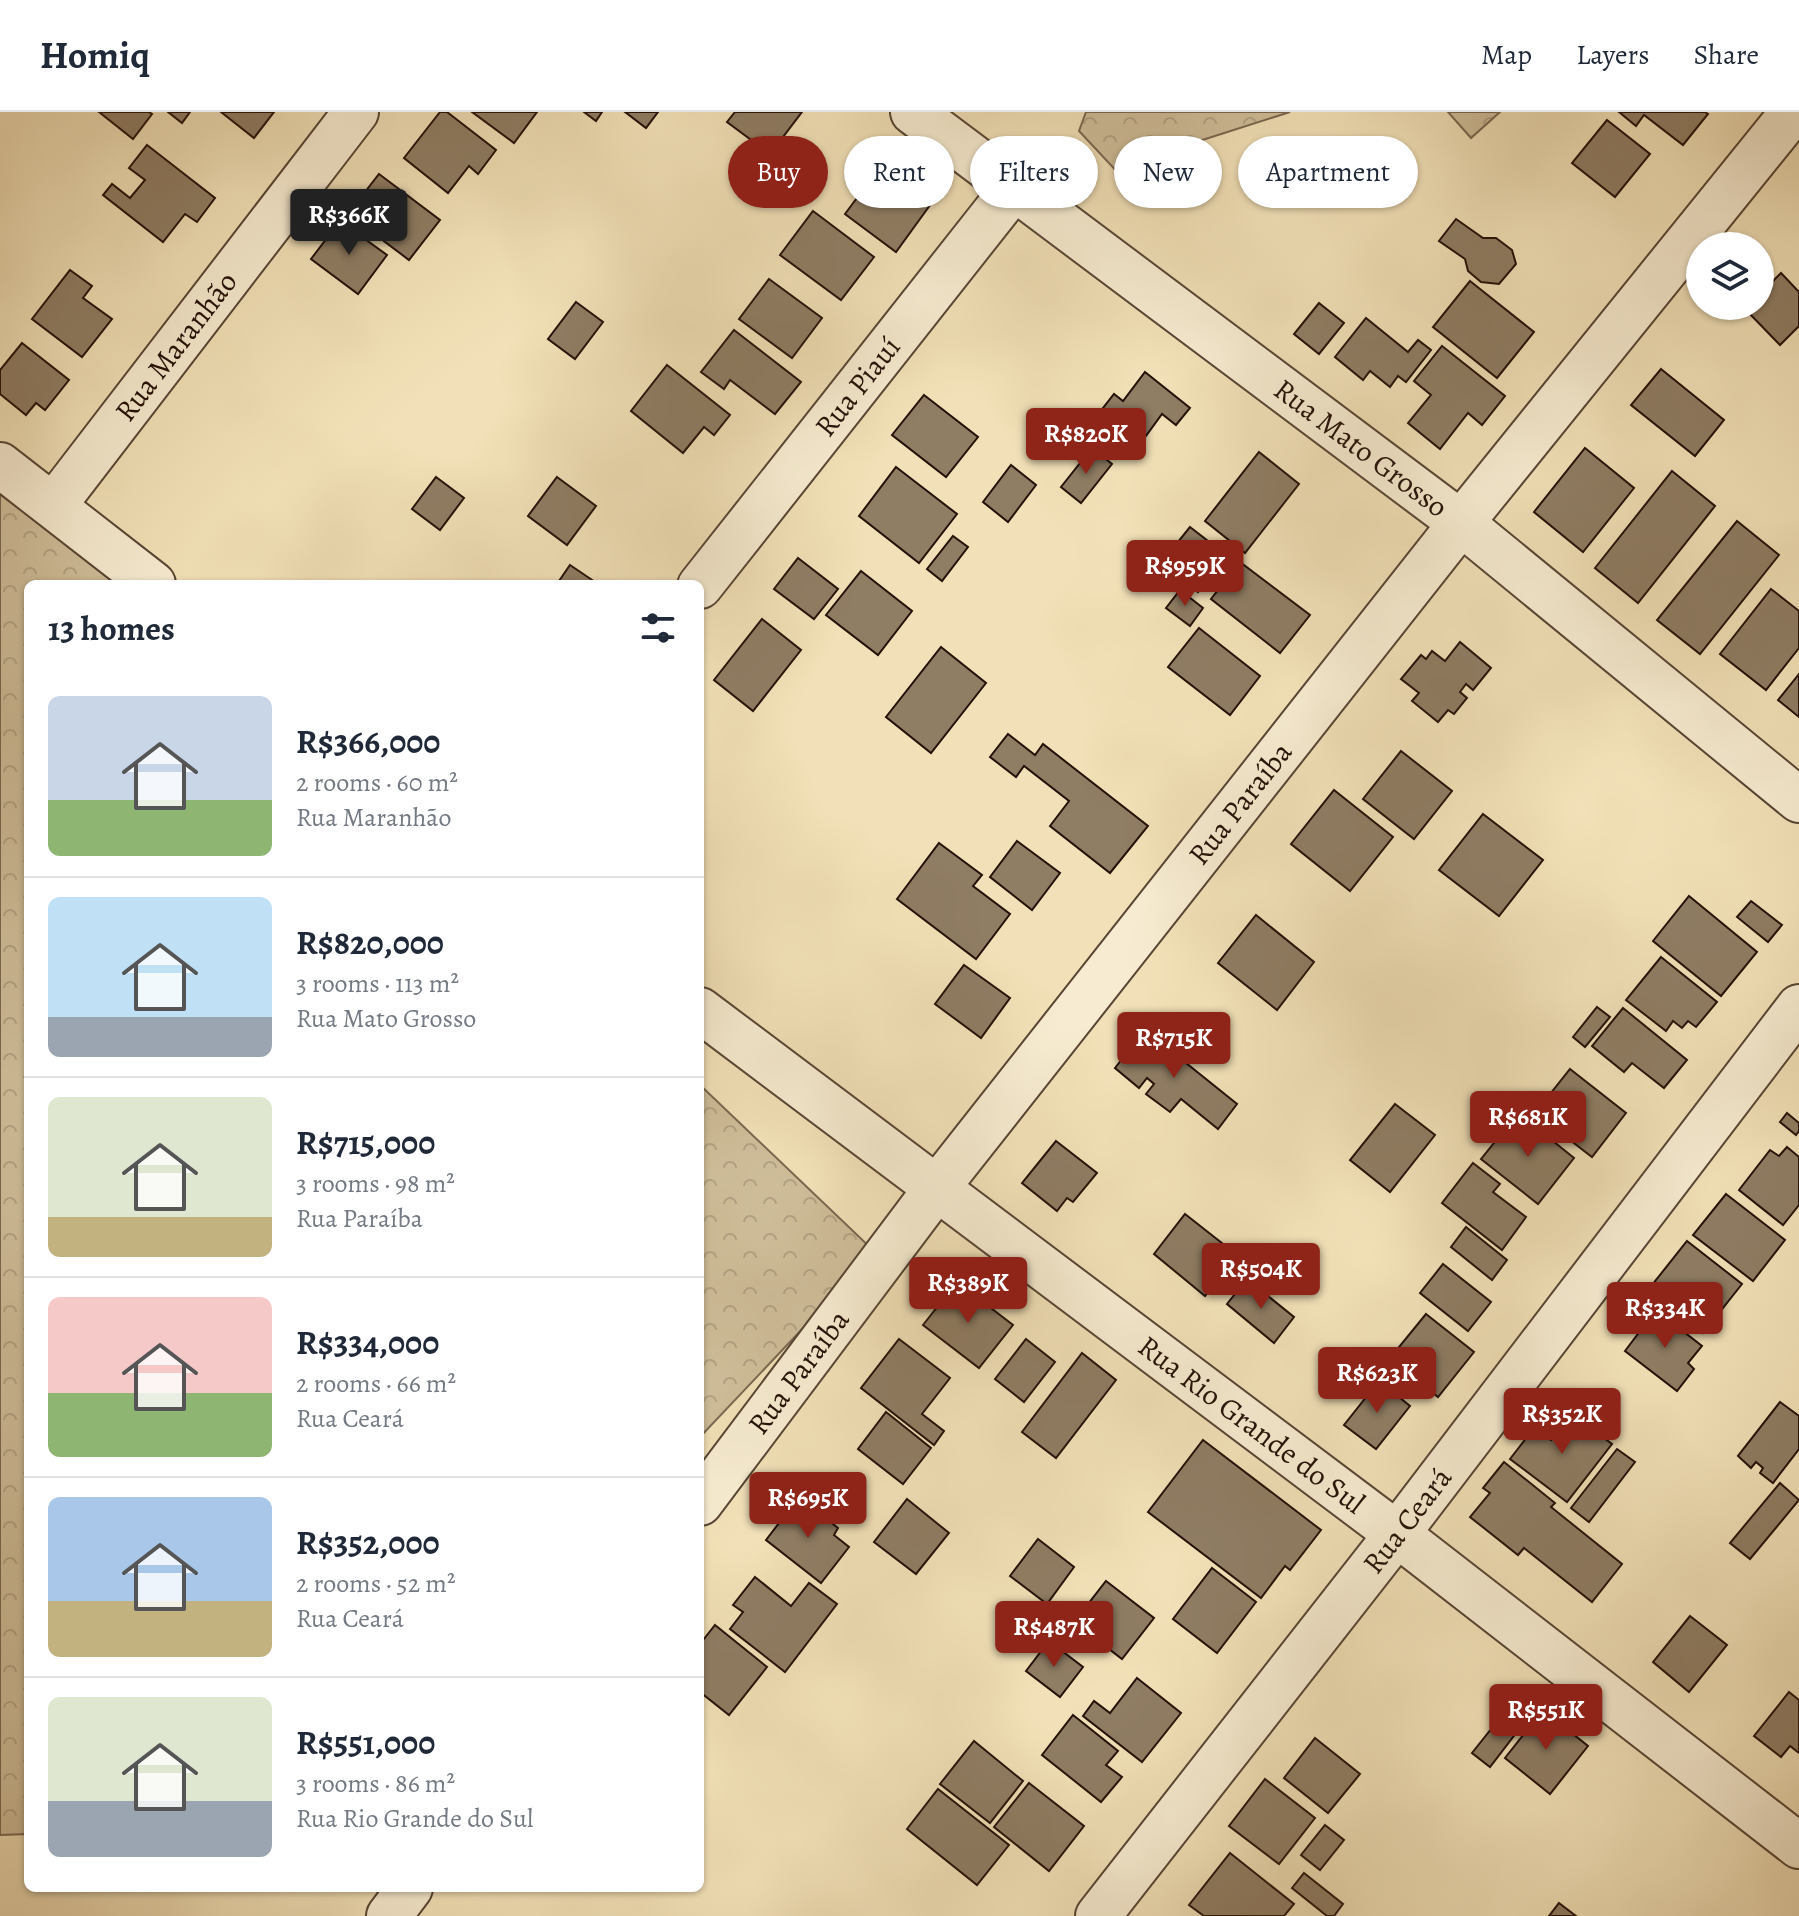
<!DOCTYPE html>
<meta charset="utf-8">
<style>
:root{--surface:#fff;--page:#f2f2f3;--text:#1f2937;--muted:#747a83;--line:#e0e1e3;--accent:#8f2418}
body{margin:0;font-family:Alegreya,serif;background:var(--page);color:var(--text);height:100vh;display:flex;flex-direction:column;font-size:30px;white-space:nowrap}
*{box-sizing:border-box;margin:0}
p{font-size:26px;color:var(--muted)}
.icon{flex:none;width:44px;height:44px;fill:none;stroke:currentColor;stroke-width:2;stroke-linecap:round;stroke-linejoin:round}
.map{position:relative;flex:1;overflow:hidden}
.details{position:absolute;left:24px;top:468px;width:680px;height:1312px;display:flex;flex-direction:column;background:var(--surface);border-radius:12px;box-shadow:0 2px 6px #0004}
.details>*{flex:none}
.hud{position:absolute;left:728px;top:24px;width:760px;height:72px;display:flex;gap:16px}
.controls{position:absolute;left:1686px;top:120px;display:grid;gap:16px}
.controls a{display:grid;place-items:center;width:88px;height:88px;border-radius:50%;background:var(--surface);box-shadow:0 2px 6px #0004;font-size:40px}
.price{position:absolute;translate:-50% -68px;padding:0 18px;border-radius:8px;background:var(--accent);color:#fff;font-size:26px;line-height:52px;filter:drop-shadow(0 2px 4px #0008)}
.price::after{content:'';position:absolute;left:50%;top:48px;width:24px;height:18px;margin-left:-12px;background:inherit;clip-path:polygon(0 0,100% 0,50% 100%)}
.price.current{background:#222;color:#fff}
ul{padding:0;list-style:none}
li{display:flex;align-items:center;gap:24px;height:200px;padding:0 24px}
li+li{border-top:2px solid var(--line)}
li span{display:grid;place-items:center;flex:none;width:224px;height:160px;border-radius:12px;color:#555}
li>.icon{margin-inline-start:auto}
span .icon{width:96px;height:96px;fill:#fffc;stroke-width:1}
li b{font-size:34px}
h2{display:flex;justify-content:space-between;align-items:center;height:96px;padding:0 24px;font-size:34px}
.tag{padding:0 28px;border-radius:36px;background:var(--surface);box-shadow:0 2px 6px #0004;font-size:28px;line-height:72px}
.tag.current{background:var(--accent);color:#fff}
header{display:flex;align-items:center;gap:48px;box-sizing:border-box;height:112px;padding:0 40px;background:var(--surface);border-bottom:2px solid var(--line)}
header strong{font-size:38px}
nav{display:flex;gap:44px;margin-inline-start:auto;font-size:28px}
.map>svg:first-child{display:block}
</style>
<header>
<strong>Homiq</strong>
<nav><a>Map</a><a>Layers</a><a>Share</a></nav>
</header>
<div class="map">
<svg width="1799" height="1804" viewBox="0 0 1799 1804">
<defs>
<pattern id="forest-crowns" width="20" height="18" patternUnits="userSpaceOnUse" patternTransform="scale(2)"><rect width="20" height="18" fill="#cfbe9a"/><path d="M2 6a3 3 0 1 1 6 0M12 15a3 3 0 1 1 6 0" fill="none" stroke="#b2a283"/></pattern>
</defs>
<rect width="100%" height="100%" fill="#f2e1b8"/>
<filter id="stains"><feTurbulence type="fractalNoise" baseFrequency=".0025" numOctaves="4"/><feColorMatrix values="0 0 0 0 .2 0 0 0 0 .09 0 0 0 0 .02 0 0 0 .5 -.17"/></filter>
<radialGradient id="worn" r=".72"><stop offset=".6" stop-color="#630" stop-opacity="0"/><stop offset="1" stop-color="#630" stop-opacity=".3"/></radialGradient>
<!-- forest -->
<g fill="url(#forest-crowns)" stroke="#7a6851" stroke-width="2">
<path d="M 1086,0 L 1290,0 L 1193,31 L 1122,65 L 1079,19 Z"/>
<path d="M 1448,0 L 1500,0 L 1471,26 Z"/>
<path d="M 0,365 L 137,472 L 28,472 L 28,1722 L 0,1723 Z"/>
<path d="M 700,973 L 875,1140 L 700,1325 Z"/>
</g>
<!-- building -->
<g fill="#8f7d64" stroke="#241108" stroke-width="2">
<path d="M 99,0 L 149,0 L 152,2 L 133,27 Z"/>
<path d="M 168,0 L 190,0 L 182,11 Z"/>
<path d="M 221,0 L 274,0 L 254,26 Z"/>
<path d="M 440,0 L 447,0 L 496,38 L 478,62 L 469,54 L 448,81 L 404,46 Z"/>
<path d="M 472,0 L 537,0 L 514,31 Z"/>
<path d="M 584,0 L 602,0 L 596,9 Z"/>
<path d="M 625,0 L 658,0 L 646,16 Z"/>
<path d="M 735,0 L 802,0 L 770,42 L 727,10 Z"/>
<path d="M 1619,0 L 1705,0 L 1708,2 L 1683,33 L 1644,3 L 1636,14 Z"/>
<path d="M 1607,8 L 1650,42 L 1615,85 L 1572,51 Z"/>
<path d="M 147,33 L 215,86 L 197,110 L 185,102 L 163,130 L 103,83 L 112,72 L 130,86 L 145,68 L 129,56 Z"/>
<path d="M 883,51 L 933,89 L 896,140 L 845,102 Z"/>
<path d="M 379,62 L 440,108 L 409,148 L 348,102 Z"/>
<path d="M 813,99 L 874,145 L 841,188 L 780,143 Z"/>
<path d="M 1456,107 L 1483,126 L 1496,126 L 1512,138 L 1516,152 L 1499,172 L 1481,170 L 1468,159 L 1465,147 L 1439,129 Z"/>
<path d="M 340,109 L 387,143 L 358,182 L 311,147 Z"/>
<path d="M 70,158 L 92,174 L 83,186 L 112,207 L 82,245 L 32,207 Z"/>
<path d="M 1781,161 L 1799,180 L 1799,214 L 1780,233 L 1745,197 L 1748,194 L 1760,194 L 1760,182 Z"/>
<path d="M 769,167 L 822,206 L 792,246 L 739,207 Z"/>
<path d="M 1470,169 L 1534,220 L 1497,266 L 1433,215 Z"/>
<path d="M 576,190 L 603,210 L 575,247 L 548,227 Z"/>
<path d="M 1319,191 L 1344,211 L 1319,242 L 1294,222 Z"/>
<path d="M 1366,206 L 1408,240 L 1418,228 L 1431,238 L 1406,270 L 1398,264 L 1390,275 L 1370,259 L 1363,268 L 1335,245 Z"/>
<path d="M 734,218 L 801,270 L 775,302 L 730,268 L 724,277 L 701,260 Z"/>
<path d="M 22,231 L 69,268 L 45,298 L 36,291 L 26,303 L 0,282 L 0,258 Z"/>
<path d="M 1442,234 L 1505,284 L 1482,313 L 1468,301 L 1440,337 L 1408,311 L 1431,283 L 1414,269 Z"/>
<path d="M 667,253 L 730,303 L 714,323 L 704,315 L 683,341 L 631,299 Z"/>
<path d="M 1661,257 L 1724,308 L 1695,344 L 1631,293 Z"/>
<path d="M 1145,260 L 1190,296 L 1176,313 L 1162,302 L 1143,328 L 1136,322 L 1118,344 L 1085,319 L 1114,282 L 1123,289 Z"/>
<path d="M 924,283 L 978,325 L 946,365 L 892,323 Z"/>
<path d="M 1092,336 L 1112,352 L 1081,391 L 1061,375 Z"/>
<path d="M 1585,336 L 1634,376 L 1583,440 L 1534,400 Z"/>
<path d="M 1259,340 L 1299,372 L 1245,441 L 1205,409 Z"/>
<path d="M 1011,353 L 1036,373 L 1008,410 L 983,390 Z"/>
<path d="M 896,355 L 957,402 L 919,451 L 859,404 Z"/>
<path d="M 1672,359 L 1715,394 L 1638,491 L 1595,456 Z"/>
<path d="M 436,365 L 464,386 L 440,418 L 412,397 Z"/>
<path d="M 557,365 L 596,394 L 567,433 L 528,404 Z"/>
<path d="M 1737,409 L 1779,443 L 1700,542 L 1657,508 Z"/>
<path d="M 1190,415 L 1226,443 L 1198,480 L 1161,451 Z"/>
<path d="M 953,424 L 968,435 L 942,469 L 927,457 Z"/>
<path d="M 798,446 L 838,477 L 814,507 L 774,477 Z"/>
<path d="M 1240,450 L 1310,503 L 1280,541 L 1211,487 Z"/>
<path d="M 570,453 L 598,472 L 557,472 Z"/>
<path d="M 861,459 L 912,499 L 878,543 L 826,503 Z"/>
<path d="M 1771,477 L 1799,499 L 1799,536 L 1766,578 L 1720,542 Z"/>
<path d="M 1180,478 L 1203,496 L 1190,514 L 1166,496 Z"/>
<path d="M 762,507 L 801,538 L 753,599 L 714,568 Z"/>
<path d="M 1199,516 L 1260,564 L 1230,603 L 1168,555 Z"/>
<path d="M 1460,530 L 1491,556 L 1473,578 L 1466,572 L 1460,580 L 1467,586 L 1454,602 L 1448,598 L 1438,610 L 1412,589 L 1419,581 L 1401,567 L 1421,543 L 1426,547 L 1432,539 L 1445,549 Z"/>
<path d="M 941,535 L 986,571 L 931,641 L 886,605 Z"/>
<path d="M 1799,562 L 1799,605 L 1778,588 Z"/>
<path d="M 1008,622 L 1035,643 L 1043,632 L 1148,714 L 1110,761 L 1050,714 L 1069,689 L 1024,654 L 1016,665 L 990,645 Z"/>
<path d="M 1401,639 L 1452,679 L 1414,727 L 1363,687 Z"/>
<path d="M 1334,678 L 1393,725 L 1350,779 L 1291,732 Z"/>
<path d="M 1483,702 L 1543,748 L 1499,804 L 1439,758 Z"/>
<path d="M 1017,729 L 1060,761 L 1032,798 L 990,765 Z"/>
<path d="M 939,731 L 982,763 L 973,774 L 1010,802 L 976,847 L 897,787 Z"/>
<path d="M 1689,784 L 1757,840 L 1721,884 L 1653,829 Z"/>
<path d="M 1751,789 L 1782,813 L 1768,830 L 1737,805 Z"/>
<path d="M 1256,803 L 1314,850 L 1277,898 L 1218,851 Z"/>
<path d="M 1661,845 L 1717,890 L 1696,915 L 1688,909 L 1682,916 L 1673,909 L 1666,919 L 1626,888 Z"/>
<path d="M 964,853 L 1010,886 L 981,926 L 935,892 Z"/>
<path d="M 1597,895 L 1610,905 L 1585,935 L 1573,925 Z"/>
<path d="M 1623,896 L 1687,948 L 1664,976 L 1632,951 L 1624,960 L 1592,934 Z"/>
<path d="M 1145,918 L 1237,992 L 1218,1017 L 1181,987 L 1170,1000 L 1146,982 L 1154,972 L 1147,966 L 1139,976 L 1115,956 Z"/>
<path d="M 1570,957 L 1626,1001 L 1592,1045 L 1535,1001 Z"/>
<path d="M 1395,992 L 1435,1023 L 1390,1080 L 1350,1048 Z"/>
<path d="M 1518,1001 L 1574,1046 L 1538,1092 L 1481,1047 Z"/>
<path d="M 1787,1001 L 1799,1011 L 1799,1019 L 1796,1023 L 1780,1010 Z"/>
<path d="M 1056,1029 L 1097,1061 L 1073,1090 L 1067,1086 L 1057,1099 L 1022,1071 Z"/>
<path d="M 1787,1035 L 1799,1045 L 1799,1093 L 1783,1113 L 1739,1078 L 1770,1038 L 1779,1044 Z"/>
<path d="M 1473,1051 L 1500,1072 L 1493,1080 L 1526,1105 L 1502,1138 L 1442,1091 Z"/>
<path d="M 1726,1082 L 1785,1128 L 1753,1169 L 1693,1123 Z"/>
<path d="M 1185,1102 L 1237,1143 L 1205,1184 L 1154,1142 Z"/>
<path d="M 1466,1115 L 1507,1148 L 1492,1168 L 1451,1135 Z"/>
<path d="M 1687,1129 L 1742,1172 L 1703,1221 L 1648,1178 Z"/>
<path d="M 1443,1152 L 1491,1190 L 1468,1219 L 1420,1181 Z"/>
<path d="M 1247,1167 L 1294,1205 L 1274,1231 L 1227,1192 Z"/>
<path d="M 957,1170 L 1013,1213 L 979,1256 L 923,1213 Z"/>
<path d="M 1656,1198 L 1702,1234 L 1688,1251 L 1694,1257 L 1677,1279 L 1625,1239 Z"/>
<path d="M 1426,1202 L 1474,1240 L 1438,1285 L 1390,1246 Z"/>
<path d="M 899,1227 L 950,1266 L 922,1302 L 944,1319 L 934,1333 L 861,1276 Z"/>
<path d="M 1026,1227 L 1055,1250 L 1024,1290 L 995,1267 Z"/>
<path d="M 1082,1241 L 1116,1268 L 1056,1346 L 1022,1320 Z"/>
<path d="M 1379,1269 L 1410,1294 L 1376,1337 L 1344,1313 Z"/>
<path d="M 1780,1290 L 1799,1304 L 1799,1337 L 1773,1371 L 1760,1361 L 1763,1356 L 1756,1350 L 1751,1356 L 1738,1344 Z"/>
<path d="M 886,1300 L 931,1336 L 903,1372 L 858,1337 Z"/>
<path d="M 1571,1301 L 1612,1332 L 1567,1390 L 1510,1347 L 1534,1316 L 1551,1328 Z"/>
<path d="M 1203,1328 L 1321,1418 L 1290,1458 L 1285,1454 L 1261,1486 L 1148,1400 Z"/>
<path d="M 1617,1337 L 1635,1350 L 1589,1410 L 1571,1396 Z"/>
<path d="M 1504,1350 L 1555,1391 L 1551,1395 L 1622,1452 L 1592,1490 L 1524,1436 L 1518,1443 L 1470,1405 L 1490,1381 L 1483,1376 Z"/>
<path d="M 1780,1371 L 1799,1388 L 1750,1447 L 1730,1431 Z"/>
<path d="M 799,1385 L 838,1416 L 834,1423 L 849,1435 L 821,1471 L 766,1428 Z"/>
<path d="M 907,1387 L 949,1421 L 916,1462 L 874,1430 Z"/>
<path d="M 1038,1427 L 1074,1455 L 1047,1492 L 1010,1464 Z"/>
<path d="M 1212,1456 L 1256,1490 L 1217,1541 L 1173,1507 Z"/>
<path d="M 755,1465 L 791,1494 L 809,1471 L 837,1492 L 785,1560 L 730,1517 L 743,1500 L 733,1493 Z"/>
<path d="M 1106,1469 L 1154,1506 L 1122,1547 L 1074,1510 Z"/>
<path d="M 1690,1504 L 1727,1533 L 1689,1580 L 1653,1550 Z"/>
<path d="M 715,1513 L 767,1555 L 729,1603 L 700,1580 L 700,1532 Z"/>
<path d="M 1049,1529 L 1083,1555 L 1060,1585 L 1026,1559 Z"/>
<path d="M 1137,1566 L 1181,1601 L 1142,1650 L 1083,1604 L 1094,1589 L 1110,1601 Z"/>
<path d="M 1523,1577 L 1540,1590 L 1490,1655 L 1472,1641 Z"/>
<path d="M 1789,1580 L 1799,1588 L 1799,1641 L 1790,1634 L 1781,1645 L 1754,1624 Z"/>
<path d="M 1543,1598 L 1588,1634 L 1550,1682 L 1505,1646 Z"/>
<path d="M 1073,1603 L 1118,1639 L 1106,1653 L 1122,1665 L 1101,1690 L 1042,1643 Z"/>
<path d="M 1315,1626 L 1360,1662 L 1328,1701 L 1284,1666 Z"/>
<path d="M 974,1629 L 1023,1669 L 990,1711 L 940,1672 Z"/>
<path d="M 1265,1667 L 1315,1706 L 1279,1752 L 1229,1714 Z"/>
<path d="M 1029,1671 L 1084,1714 L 1049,1759 L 994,1715 Z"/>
<path d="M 938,1677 L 1009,1733 L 977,1773 L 907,1717 Z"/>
<path d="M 1325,1713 L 1344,1728 L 1320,1758 L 1301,1743 Z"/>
<path d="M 1230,1741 L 1294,1792 L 1284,1804 L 1204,1804 L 1189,1793 Z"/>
<path d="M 1304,1761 L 1343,1792 L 1334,1804 L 1327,1804 L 1292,1776 Z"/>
<path d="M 1559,1791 L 1576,1804 L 1549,1804 Z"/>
</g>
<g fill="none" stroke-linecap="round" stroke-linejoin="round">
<!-- minor casing -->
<g stroke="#584534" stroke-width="48">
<g id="minor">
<path id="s1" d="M 913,0 L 1461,411 L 1799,688"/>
<path d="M 0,353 L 153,472"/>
<path id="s2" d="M 54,393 L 356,0"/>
<path id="s3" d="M 700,474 L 1014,76"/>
<path id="s4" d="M 700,898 L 1397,1422 L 1799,1734"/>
<path id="s5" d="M 700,1391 L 936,1077 L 1461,411 L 1793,0"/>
<path d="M 389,1804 L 410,1776"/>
<path id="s6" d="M 1098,1804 L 1397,1422 L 1799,895"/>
</g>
</g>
<!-- minor -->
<use href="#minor" stroke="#f7ecd1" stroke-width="44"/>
</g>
<g text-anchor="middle" stroke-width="6" stroke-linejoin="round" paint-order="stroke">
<!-- street labels -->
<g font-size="30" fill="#241108" stroke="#f7ecd1">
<text dy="10" stroke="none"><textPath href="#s2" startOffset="200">Rua Maranhão</textPath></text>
<text dy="10" stroke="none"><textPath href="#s3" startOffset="254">Rua Piauí</textPath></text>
<text dy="10" stroke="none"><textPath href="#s1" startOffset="560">Rua Mato Grosso</textPath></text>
<text dy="10" stroke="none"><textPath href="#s5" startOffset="884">Rua Paraíba</textPath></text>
<text dy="10" stroke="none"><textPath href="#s5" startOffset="164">Rua Paraíba</textPath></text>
<text dy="10" stroke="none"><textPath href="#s4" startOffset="690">Rua Rio Grande do Sul</textPath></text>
<text dy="10" stroke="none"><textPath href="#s6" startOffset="502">Rua Ceará</textPath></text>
</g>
</g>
<rect width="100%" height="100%" filter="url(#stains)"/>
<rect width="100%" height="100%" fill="url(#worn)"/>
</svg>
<div class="controls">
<a><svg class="icon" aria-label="layers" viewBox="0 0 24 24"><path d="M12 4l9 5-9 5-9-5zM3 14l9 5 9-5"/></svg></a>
</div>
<b class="price current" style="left:349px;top:145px">R$366K</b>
<b class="price" style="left:1086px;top:364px">R$820K</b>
<b class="price" style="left:1185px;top:496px">R$959K</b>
<b class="price" style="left:1174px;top:968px">R$715K</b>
<b class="price" style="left:1528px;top:1047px">R$681K</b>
<b class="price" style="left:1261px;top:1199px">R$504K</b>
<b class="price" style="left:968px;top:1213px">R$389K</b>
<b class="price" style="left:1665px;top:1238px">R$334K</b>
<b class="price" style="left:1377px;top:1303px">R$623K</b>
<b class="price" style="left:1562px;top:1344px">R$352K</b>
<b class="price" style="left:808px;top:1428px">R$695K</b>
<b class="price" style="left:1054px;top:1557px">R$487K</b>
<b class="price" style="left:1546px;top:1640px">R$551K</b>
<div class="hud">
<a class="tag current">Buy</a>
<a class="tag">Rent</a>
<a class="tag">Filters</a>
<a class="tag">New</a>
<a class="tag">Apartment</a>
</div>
<section class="details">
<h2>13 homes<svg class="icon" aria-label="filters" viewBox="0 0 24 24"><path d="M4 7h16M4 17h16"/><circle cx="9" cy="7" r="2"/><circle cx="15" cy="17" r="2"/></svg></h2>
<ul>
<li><span style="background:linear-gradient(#c9d6e8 65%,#8fb573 0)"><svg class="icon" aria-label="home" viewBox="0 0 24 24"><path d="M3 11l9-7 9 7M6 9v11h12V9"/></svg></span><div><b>R$366,000</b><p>2 rooms · 60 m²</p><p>Rua Maranhão</p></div></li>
<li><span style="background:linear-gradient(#bfe0f5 75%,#9aa5b1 0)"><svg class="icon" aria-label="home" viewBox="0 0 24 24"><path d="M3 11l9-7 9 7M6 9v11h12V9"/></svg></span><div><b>R$820,000</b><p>3 rooms · 113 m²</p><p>Rua Mato Grosso</p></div></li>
<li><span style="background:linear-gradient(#dfe7d0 75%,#c2b280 0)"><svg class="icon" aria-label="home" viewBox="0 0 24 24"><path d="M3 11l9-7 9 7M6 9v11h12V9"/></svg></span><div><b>R$715,000</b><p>3 rooms · 98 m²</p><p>Rua Paraíba</p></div></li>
<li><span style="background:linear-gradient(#f6c9c9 60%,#8fb573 0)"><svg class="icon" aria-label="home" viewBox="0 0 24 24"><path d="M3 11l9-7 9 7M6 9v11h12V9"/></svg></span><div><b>R$334,000</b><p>2 rooms · 66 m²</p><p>Rua Ceará</p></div></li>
<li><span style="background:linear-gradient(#a9c7e8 65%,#c2b280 0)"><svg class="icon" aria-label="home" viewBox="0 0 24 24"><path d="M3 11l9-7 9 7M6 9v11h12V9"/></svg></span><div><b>R$352,000</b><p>2 rooms · 52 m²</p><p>Rua Ceará</p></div></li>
<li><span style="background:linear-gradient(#dfe7d0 65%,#9aa5b1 0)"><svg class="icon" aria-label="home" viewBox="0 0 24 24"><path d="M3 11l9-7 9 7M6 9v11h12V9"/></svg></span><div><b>R$551,000</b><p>3 rooms · 86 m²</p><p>Rua Rio Grande do Sul</p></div></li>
</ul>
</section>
</div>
